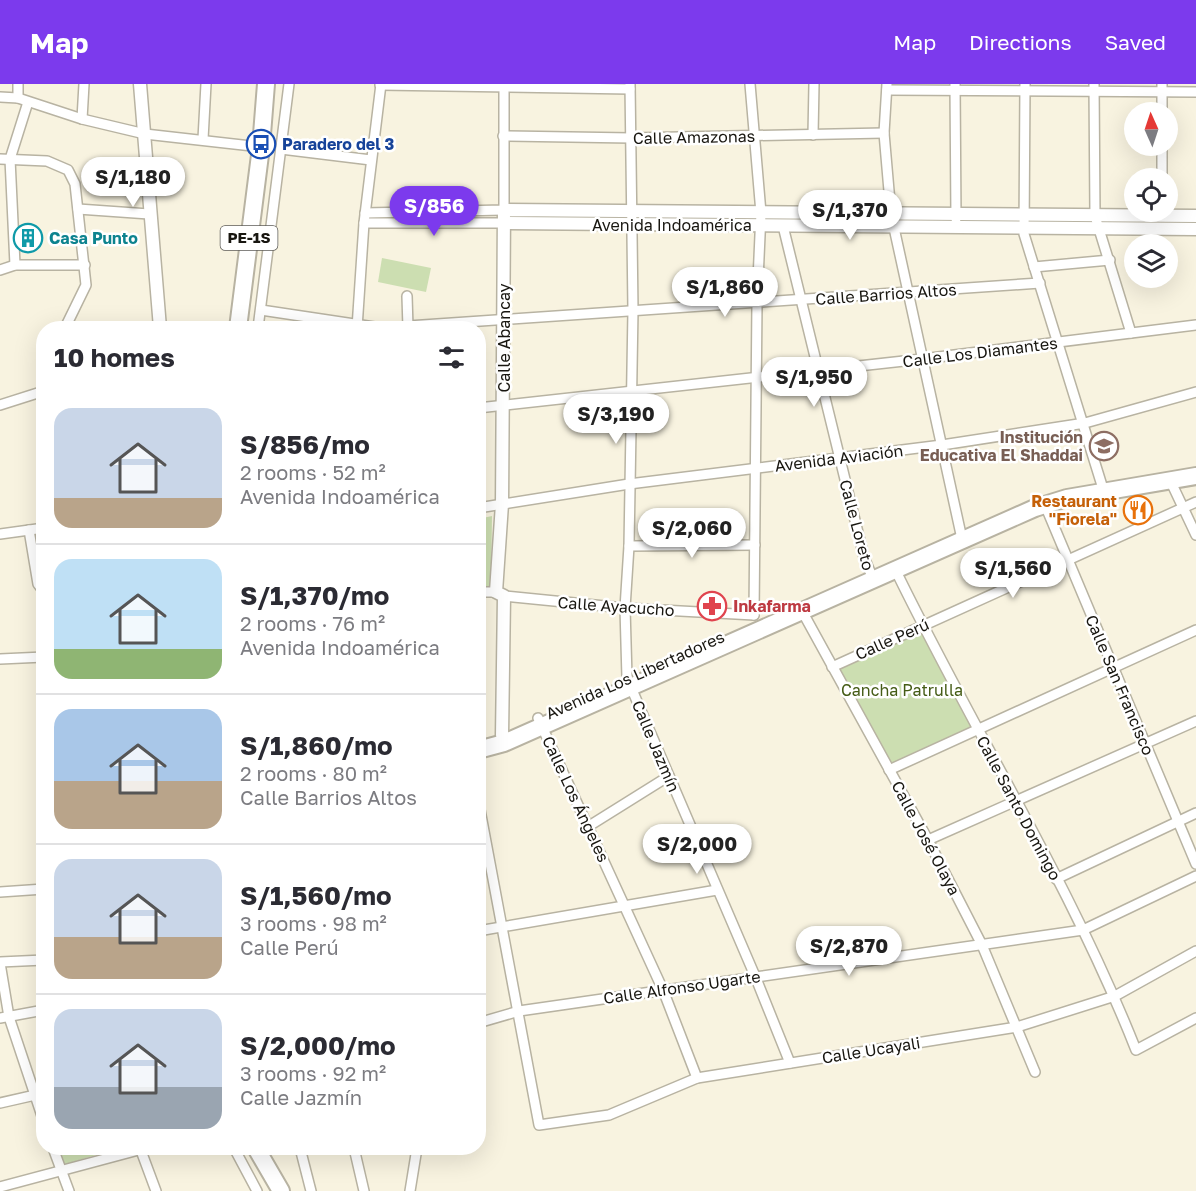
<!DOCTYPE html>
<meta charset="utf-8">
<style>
:root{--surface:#fff;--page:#f2f2f3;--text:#2b2b33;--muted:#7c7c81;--line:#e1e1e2;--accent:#7c3aed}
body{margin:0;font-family:"Golos Text",sans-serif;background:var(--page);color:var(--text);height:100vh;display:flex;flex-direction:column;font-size:22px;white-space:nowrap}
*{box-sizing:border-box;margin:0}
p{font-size:20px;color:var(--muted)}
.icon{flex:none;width:33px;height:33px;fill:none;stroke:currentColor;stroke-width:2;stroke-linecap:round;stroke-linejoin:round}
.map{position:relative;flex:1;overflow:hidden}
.sheet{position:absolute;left:36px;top:237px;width:450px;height:834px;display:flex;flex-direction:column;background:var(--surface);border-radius:24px;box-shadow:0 6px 24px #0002}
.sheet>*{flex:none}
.needle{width:39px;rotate:357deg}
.tools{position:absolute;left:1124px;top:18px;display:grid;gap:12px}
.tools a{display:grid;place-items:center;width:54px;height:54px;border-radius:50%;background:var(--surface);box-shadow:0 6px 24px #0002;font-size:30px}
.price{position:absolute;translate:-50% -51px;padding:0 14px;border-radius:21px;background:#fff;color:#222;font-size:20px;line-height:39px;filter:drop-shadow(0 2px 3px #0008)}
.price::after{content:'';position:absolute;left:50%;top:36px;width:18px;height:14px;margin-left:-9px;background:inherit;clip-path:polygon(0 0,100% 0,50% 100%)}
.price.active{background:var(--accent);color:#fff}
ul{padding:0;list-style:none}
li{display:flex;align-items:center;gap:18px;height:150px;padding:0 18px}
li+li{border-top:2px solid var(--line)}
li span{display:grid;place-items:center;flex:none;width:168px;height:120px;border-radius:18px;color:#555}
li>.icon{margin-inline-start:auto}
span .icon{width:72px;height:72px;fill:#fffc;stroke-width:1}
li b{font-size:26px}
h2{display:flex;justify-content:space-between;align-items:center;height:72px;padding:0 18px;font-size:26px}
header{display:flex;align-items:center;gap:36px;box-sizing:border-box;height:84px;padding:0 30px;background:var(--accent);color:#fff}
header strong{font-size:28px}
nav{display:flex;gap:33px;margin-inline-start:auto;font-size:21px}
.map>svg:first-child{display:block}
</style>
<header>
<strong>Map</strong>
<nav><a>Map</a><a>Directions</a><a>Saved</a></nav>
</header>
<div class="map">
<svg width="1196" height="1107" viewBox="0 0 1196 1107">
<rect width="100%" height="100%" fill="#f8f3e0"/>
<!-- green -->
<g fill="#ccdeb1">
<path d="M 382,174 L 431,184 L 426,208 L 378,198 Z"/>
<path d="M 492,432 L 491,503 L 479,503 L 478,435 Z"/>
<path d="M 921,547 L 971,643 L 891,680 L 839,585 Z"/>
<path d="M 57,1064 L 120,1064 L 62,1081 Z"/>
</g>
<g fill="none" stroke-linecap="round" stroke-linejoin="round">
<!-- street casing -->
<g stroke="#b8b3a2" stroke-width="12">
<g id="street">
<path d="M 630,0 L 633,226 L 629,462 L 625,524 L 627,594 L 755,892 L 790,979"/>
<path d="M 750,0 L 761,129 L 757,218 L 754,531"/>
<path d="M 887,0 L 884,49 L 891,130 L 962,455"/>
<path d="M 955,0 L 956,135"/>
<path d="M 1025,0 L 1024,150 L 1104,408"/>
<path d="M 1094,0 L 1095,132 L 1131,249"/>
<path d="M 1162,0 L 1162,28"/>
<path d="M 380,1 L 630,5"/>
<path d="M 887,6 L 1196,8"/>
<path d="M 0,13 L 18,14 L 82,35 L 145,50 L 261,63"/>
<path d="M 18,14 L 18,0"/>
<path d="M 82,35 L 84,0"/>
<path d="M 813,51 L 814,0"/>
<path d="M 503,52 L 631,54 L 884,49"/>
<path d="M 203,55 L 206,0"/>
<path d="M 1162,62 L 1162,94"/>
<path d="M 281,65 L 371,76"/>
<path d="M 0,75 L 47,77 L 68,86 L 75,100 L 86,201 L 65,244"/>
<path d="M 78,125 L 149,130"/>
<path d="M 365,129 L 504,126 L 504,0"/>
<path d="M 364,139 L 504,139"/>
<path d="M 783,142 L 864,473 L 873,495"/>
<path d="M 15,181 L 10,75 L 28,18"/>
<path d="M 1034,183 L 1110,176"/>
<path d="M 0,186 L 15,181 L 85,181"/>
<path d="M 407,212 L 408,244"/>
<path d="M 261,226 L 381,244"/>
<path d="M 408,242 L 1040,199"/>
<path d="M 258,244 L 289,0"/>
<path d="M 357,244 L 364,139 L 381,0"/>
<path d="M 0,321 L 44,307"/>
<path d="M 478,324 L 922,275 L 1196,241"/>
<path d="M 1170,396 L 1196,451"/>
<path d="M 1045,421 L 1196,780"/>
<path d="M 478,424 L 629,400 L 942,361 L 1085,339 L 1196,308"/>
<path d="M 29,446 L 38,500 L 44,508"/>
<path d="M 0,450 L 44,444"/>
<path d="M 629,462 L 755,461"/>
<path d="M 895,485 C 973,646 1070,799 1136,966 L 1196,934"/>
<path d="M 478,508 L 496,508"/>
<path d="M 504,512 L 625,524 L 754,531"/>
<path d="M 802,527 L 928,756 L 982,861 L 1035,988"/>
<path d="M 0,575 L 44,573"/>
<path d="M 832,583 L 1196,418"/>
<path d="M 538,634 L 663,906 L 697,994"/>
<path d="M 478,652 L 483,664"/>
<path d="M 889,686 L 1196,546"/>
<path d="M 478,715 L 539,1041 L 609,1031 L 697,994 L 1017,943 L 1115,912 L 1196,867"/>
<path d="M 589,742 L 669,692"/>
<path d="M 928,756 L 1196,637"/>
<path d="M 1056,795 L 1196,729"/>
<path d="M 0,808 L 44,805"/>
<path d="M 478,847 L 717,806"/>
<path d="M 0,878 L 44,876"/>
<path d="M 0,879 L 9,933 L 44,1038"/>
<path d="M 0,934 L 44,926"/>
<path d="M 478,939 L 519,927 L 1083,846 L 1196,792"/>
<path d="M 0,1019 L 44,1009"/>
<path d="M 53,1064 L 69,1107"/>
<path d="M 140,1064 L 156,1107"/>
<path d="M 234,1064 L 257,1107"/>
<path d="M 300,1064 L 311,1107"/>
<path d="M 354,1064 L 364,1107"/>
<path d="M 0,1103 L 146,1064"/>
<path d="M 410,1107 L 417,1064"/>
</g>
</g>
<!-- secondary casing -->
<g stroke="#b8b3a2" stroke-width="15">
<g id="secondary">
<path d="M 140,0 L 160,244"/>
<path d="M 504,139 L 1196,145"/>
<path d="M 502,651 L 504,512 L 496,508 L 502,420 L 504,126 L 1196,132"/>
</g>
</g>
<!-- highway casing -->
<g stroke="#b8b3a2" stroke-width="20">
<g id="highway">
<path d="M 238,244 L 261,63 L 266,0"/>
<path d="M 478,666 L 504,659 L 1035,424 L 1067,414 L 1196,392"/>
<path d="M 256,1064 L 281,1107"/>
</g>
</g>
<!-- street -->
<use href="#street" stroke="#fff" stroke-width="9"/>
<!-- secondary -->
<use href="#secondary" stroke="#fff" stroke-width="12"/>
<!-- highway -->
<use href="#highway" stroke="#fff" stroke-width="16"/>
</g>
<!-- icons -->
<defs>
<g id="bus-ring" transform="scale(1.5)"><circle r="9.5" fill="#fff" stroke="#1a4fb4" stroke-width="1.5"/><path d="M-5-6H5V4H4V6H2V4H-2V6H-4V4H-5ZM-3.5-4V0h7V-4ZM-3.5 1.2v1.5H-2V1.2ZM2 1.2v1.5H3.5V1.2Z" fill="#1a4fb4"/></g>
<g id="building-ring" transform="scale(1.5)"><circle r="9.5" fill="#fff" stroke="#0f9aa8" stroke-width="1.5"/><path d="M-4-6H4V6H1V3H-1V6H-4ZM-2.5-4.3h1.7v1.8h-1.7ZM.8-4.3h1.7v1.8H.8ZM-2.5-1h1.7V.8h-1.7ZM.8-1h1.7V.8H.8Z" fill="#0f9aa8"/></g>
<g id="school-ring" transform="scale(1.5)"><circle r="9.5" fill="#fff" stroke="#8d6e63" stroke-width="1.5"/><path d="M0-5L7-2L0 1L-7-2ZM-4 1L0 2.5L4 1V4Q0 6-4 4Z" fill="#8d6e63"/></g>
<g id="restaurant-ring" transform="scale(1.5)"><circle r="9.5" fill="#fff" stroke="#e8710a" stroke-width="1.5"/><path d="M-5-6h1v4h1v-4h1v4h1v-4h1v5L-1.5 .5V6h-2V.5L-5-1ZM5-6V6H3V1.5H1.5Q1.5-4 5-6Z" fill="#e8710a"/></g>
<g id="pharmacy-ring" transform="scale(1.5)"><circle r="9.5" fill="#fff" stroke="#e0444e" stroke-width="1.5"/><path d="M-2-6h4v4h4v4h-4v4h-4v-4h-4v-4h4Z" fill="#e0444e"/></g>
</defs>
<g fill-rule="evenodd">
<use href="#bus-ring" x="261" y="60"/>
<use href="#building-ring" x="28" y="154"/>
<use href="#school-ring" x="1104" y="362"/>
<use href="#restaurant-ring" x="1138" y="426"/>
<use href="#pharmacy-ring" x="712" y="522"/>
</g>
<g text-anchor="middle" stroke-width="5" stroke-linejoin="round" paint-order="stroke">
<!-- shield labels -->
<rect fill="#fff" stroke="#5d5c58" stroke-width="1.5" x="220.5" y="142" width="57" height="24" rx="4.5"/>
<g font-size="15" font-weight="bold" fill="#181610">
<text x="249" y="159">PE-1S</text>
</g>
<!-- street labels -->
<g font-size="16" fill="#181610" stroke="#fff">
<text transform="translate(694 53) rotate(-1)" y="6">Calle Amazonas</text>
<text x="672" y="147">Avenida Indoamérica</text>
<text transform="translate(886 210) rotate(-4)" y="6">Calle Barrios Altos</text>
<text transform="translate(504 254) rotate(-90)" y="6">Calle Abancay</text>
<text transform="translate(980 268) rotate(-7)" y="6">Calle Los Diamantes</text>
<text transform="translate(839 374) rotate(-7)" y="6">Avenida Aviación</text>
<text transform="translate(857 441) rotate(75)" y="6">Calle Loreto</text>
<text transform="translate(616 522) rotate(4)" y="6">Calle Ayacucho</text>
<text transform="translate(892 555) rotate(-24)" y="6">Calle Perú</text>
<text transform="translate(635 591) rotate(-24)" y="6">Avenida Los Libertadores</text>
<text transform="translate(1120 601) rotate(67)" y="6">Calle San Francisco</text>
<text transform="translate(656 662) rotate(67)" y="6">Calle Jazmín</text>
<text transform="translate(576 715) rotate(65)" y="6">Calle Los Ángeles</text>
<text transform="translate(1019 724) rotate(62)" y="6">Calle Santo Domingo</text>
<text transform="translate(926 754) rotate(62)" y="6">Calle José Olaya</text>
<text transform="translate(682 903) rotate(-8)" y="6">Calle Alfonso Ugarte</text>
<text transform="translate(871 966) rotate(-9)" y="6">Calle Ucayali</text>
</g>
<!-- transit labels -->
<g font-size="16" font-weight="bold" fill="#164399" stroke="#fff" text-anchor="start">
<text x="282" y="66">Paradero del 3</text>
</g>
<!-- culture labels -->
<g font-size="16" font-weight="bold" fill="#0d838f" stroke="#fff" text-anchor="start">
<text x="49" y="160">Casa Punto</text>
</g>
<!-- education labels -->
<g font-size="16" font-weight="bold" fill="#785e54" stroke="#fff" text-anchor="end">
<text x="1083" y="359">Institución<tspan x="1083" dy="18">Educativa El Shaddai</tspan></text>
</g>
<!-- food labels -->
<g font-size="16" font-weight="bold" fill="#c56008" stroke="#fff" text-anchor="end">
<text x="1117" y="423">Restaurant<tspan x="1117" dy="18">"Fiorela"</tspan></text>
</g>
<!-- health labels -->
<g font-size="16" font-weight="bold" fill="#be3a42" stroke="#fff" text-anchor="start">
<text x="733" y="528">Inkafarma</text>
</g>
<!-- park labels -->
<g font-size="16" fill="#455c16" stroke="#fff">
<text x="902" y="612">Cancha Patrulla</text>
</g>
</g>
</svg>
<div class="tools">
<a><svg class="needle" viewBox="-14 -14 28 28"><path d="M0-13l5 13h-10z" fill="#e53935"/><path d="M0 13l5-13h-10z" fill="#7c7c81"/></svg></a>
<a><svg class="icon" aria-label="locate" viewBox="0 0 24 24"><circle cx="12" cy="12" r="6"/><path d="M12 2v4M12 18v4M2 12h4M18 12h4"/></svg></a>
<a><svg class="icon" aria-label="layers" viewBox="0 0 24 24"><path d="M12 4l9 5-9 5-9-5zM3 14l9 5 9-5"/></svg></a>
</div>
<b class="price" style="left:133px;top:124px">S/1,180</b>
<b class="price active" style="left:434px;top:153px">S/856</b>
<b class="price" style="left:850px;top:157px">S/1,370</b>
<b class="price" style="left:725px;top:234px">S/1,860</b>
<b class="price" style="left:814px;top:324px">S/1,950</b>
<b class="price" style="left:616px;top:361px">S/3,190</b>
<b class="price" style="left:692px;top:475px">S/2,060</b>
<b class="price" style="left:1013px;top:515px">S/1,560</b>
<b class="price" style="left:697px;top:791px">S/2,000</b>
<b class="price" style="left:849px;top:893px">S/2,870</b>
<section class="sheet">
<h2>10 homes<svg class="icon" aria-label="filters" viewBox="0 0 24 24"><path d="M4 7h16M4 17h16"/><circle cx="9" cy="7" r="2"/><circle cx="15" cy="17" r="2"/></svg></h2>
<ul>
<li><span style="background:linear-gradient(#c9d6e8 75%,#b9a48a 0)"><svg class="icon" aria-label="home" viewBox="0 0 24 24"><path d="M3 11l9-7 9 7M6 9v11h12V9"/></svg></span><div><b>S/856/mo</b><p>2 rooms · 52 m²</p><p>Avenida Indoamérica</p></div></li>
<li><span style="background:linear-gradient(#bfe0f5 75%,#8fb573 0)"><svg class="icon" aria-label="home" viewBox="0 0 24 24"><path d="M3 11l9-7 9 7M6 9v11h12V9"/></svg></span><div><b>S/1,370/mo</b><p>2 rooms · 76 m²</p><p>Avenida Indoamérica</p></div></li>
<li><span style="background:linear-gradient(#a9c7e8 60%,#b9a48a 0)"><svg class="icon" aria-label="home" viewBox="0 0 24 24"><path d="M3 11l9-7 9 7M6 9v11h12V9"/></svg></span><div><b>S/1,860/mo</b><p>2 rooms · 80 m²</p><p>Calle Barrios Altos</p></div></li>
<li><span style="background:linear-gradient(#c9d6e8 65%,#b9a48a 0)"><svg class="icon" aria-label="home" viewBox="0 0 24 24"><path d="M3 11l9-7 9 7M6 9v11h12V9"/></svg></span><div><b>S/1,560/mo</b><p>3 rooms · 98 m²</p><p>Calle Perú</p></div></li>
<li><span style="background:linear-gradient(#c9d6e8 65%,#9aa5b1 0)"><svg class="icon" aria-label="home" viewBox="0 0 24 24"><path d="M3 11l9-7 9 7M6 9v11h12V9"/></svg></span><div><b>S/2,000/mo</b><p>3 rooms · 92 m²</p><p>Calle Jazmín</p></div></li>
</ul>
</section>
</div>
